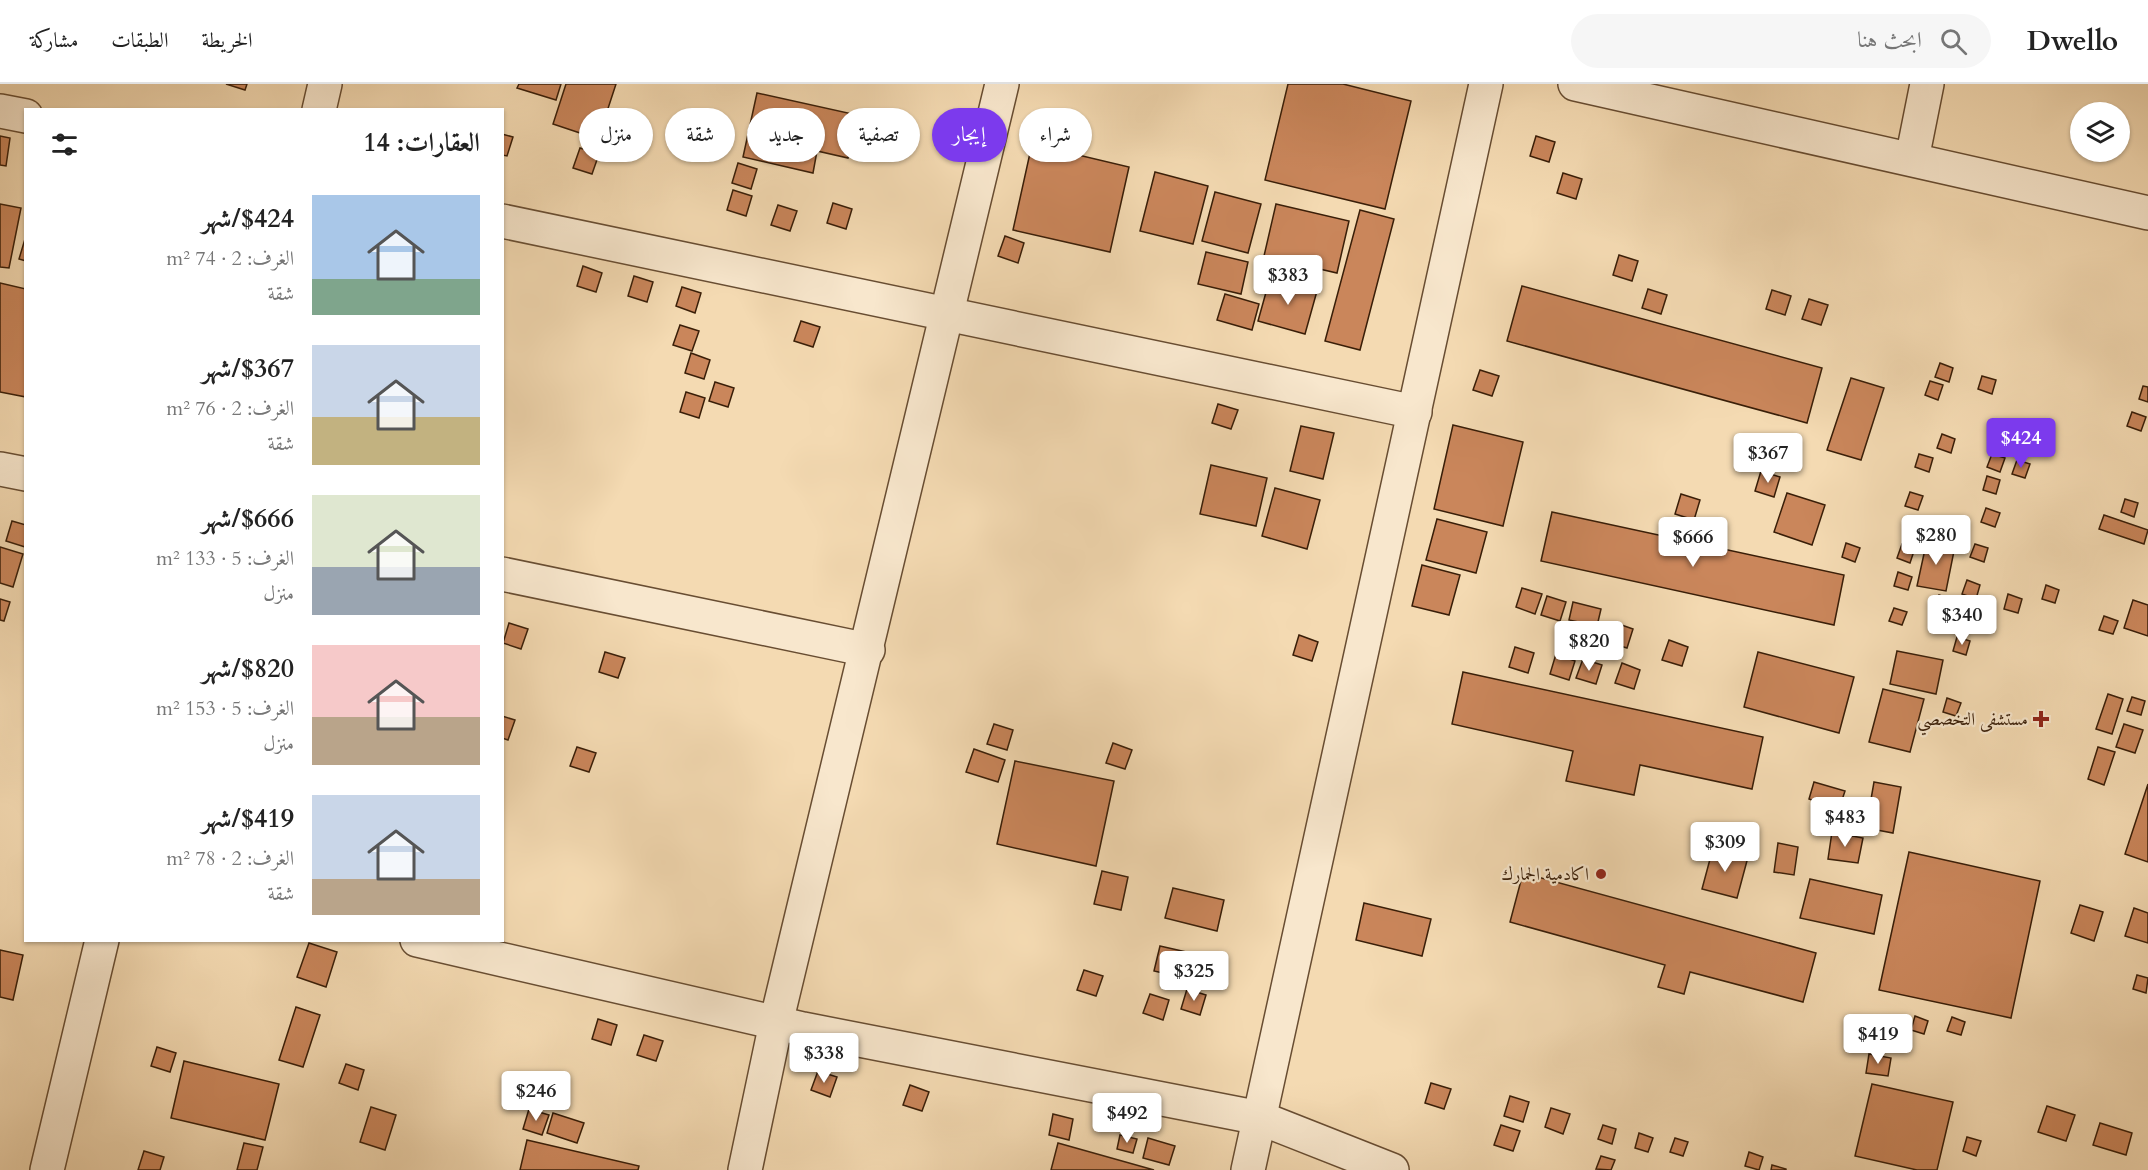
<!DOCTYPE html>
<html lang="ar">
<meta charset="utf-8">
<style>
:root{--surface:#fff;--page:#f6f6f6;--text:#222;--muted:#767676;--line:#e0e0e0;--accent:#7c3aed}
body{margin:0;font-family:Cardo,Amiri,serif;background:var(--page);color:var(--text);direction:rtl;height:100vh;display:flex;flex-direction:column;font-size:22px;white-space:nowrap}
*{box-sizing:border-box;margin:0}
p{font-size:20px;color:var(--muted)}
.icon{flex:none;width:33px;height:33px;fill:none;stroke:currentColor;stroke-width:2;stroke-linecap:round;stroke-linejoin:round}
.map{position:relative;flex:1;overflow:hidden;direction:ltr}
.side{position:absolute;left:24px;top:24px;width:480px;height:834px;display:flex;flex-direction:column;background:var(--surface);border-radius:0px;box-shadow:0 2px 4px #0004;direction:rtl}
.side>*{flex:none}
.guide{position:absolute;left:522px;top:24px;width:570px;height:54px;direction:rtl;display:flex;gap:12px}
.tools{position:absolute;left:2070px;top:18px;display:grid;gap:12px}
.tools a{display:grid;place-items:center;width:60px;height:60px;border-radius:50%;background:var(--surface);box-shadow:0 2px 4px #0004;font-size:30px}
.price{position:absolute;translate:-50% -51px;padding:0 14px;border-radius:6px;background:#fff;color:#222;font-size:20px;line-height:39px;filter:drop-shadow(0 2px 3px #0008)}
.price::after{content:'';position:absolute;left:50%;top:36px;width:18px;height:14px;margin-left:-9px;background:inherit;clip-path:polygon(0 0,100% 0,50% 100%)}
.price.current{background:var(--accent);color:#fff}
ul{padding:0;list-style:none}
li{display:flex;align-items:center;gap:18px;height:150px;padding:0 24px}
li span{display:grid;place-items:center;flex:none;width:168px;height:120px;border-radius:0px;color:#555}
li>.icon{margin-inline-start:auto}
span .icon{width:72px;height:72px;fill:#fffc;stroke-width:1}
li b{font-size:26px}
h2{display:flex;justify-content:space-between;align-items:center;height:72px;padding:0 24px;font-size:26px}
.chip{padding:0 21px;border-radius:27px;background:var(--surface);box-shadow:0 2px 4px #0004;font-size:21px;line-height:54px}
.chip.current{background:var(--accent);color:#fff}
header{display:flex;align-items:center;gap:36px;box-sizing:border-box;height:84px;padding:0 30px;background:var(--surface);border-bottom:2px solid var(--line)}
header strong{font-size:28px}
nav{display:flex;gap:33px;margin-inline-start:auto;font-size:21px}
.search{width:420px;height:54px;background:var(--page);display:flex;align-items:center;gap:15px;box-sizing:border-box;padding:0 21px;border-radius:33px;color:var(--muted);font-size:22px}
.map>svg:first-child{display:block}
</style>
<header>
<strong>Dwello</strong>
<div class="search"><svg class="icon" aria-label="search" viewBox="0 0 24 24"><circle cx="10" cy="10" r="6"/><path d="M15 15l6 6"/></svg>ابحث هنا</div>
<nav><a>الخريطة</a><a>الطبقات</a><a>مشاركة</a></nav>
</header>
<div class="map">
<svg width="2148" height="1086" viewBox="0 0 2148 1086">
<rect width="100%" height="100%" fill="#f4dab2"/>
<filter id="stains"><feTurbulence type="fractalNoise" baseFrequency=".00333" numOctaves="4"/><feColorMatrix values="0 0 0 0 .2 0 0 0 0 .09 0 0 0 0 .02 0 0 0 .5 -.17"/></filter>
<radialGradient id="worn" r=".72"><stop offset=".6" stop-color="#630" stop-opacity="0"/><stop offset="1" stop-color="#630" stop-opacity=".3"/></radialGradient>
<!-- building -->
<g fill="#ca865b" stroke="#391e08" stroke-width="1.5">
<path d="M 226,0 L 247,0 L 245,6 Z"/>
<path d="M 519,0 L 561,0 L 556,16 L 517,4 Z"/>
<path d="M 566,0 L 616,0 L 598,55 L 553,40 Z"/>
<path d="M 1288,0 L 1343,0 L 1411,17 L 1385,125 L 1265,96 Z"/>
<path d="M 757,9 L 857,31 L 848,74 L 817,67 L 813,89 L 743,73 Z"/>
<path d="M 502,50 L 513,53 L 507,72 L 502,71 Z"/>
<path d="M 0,52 L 10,54 L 6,82 L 0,81 Z"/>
<path d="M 1536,52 L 1555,58 L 1549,78 L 1530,72 Z"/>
<path d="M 1032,60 L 1129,83 L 1110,168 L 1013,146 Z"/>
<path d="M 580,64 L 599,70 L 592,90 L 573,84 Z"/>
<path d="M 738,79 L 757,85 L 751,105 L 732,99 Z"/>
<path d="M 1155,88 L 1208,102 L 1193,160 L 1140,147 Z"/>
<path d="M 1563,89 L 1582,95 L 1576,115 L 1557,109 Z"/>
<path d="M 733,106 L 752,112 L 746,132 L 727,126 Z"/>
<path d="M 1215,108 L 1261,120 L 1248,169 L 1202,157 Z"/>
<path d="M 833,119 L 852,125 L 846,145 L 827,139 Z"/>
<path d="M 0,120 L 21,124 L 9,184 L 0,183 Z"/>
<path d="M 1276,120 L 1349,137 L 1337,189 L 1264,172 Z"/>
<path d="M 778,121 L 797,127 L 790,147 L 771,141 Z"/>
<path d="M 1360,126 L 1394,135 L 1360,266 L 1325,257 Z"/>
<path d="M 1005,152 L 1024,159 L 1018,179 L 998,172 Z"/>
<path d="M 25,155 L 26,155 L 26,177 L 19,175 Z"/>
<path d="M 1206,168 L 1248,178 L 1241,210 L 1198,200 Z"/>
<path d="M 1619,171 L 1638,177 L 1632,197 L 1613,191 Z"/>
<path d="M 583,182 L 602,189 L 596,208 L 577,202 Z"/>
<path d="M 634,192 L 653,198 L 647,218 L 628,212 Z"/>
<path d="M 1270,194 L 1317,207 L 1305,250 L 1258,237 Z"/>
<path d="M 0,199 L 26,205 L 26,313 L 0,308 Z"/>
<path d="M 1522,202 L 1822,284 L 1807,339 L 1507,257 Z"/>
<path d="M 682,203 L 701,209 L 695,229 L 676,222 Z"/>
<path d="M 1648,205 L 1667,211 L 1661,230 L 1642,224 Z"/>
<path d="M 1772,206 L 1791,212 L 1785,231 L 1766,225 Z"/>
<path d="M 1225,210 L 1259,220 L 1252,246 L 1217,236 Z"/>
<path d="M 1809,215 L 1828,221 L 1821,241 L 1802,235 Z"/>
<path d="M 801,237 L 820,243 L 813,263 L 794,257 Z"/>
<path d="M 680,241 L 699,247 L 692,267 L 673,261 Z"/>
<path d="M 691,269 L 710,276 L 704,295 L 685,289 Z"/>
<path d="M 1940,279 L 1953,284 L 1949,298 L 1935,293 Z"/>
<path d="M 1480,286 L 1499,292 L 1492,312 L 1473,306 Z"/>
<path d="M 1982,292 L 1996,296 L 1992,310 L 1978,305 Z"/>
<path d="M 1851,294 L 1884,304 L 1861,376 L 1827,366 Z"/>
<path d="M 1930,297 L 1943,301 L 1938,316 L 1925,311 Z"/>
<path d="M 715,298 L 734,304 L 728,323 L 709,317 Z"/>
<path d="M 2143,302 L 2148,303 L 2148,318 L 2139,315 Z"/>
<path d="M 686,308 L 705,314 L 699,334 L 680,328 Z"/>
<path d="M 1218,320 L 1238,326 L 1231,345 L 1212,339 Z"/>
<path d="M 2132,328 L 2146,333 L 2141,347 L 2127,342 Z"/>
<path d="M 1453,341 L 1523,358 L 1503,442 L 1434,425 Z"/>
<path d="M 1301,342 L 1334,349 L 1323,395 L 1290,387 Z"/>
<path d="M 1942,350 L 1955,355 L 1951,369 L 1937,364 Z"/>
<path d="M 1919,370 L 1933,374 L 1929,388 L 1915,383 Z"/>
<path d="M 1992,370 L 2005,374 L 2000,388 L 1987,383 Z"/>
<path d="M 2017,376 L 2030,380 L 2025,394 L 2012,390 Z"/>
<path d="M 1211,381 L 1267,394 L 1256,442 L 1200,430 Z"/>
<path d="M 1761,387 L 1780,393 L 1774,413 L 1755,407 Z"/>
<path d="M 1987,392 L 2000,396 L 1996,410 L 1983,406 Z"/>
<path d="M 1275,404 L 1320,416 L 1307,465 L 1262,452 Z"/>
<path d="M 1910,408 L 1923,412 L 1918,426 L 1905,422 Z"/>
<path d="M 1787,409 L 1825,421 L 1812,461 L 1774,448 Z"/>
<path d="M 1681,410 L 1700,416 L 1694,436 L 1675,430 Z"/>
<path d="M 2125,415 L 2138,419 L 2134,433 L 2121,428 Z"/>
<path d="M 1986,424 L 2000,429 L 1995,443 L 1981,438 Z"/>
<path d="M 1552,428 L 1844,491 L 1834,541 L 1541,477 Z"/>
<path d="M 2104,431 L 2148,446 L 2144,460 L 2099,445 Z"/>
<path d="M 1437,435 L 1487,448 L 1476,489 L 1426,476 Z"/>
<path d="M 12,437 L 26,441 L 25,463 L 6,457 Z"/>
<path d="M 1927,456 L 1955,462 L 1946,507 L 1917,502 Z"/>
<path d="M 1846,459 L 1860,464 L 1855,478 L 1842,473 Z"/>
<path d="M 1902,460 L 1915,464 L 1910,479 L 1897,474 Z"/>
<path d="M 1975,460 L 1988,464 L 1984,478 L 1970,473 Z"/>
<path d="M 0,463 L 23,470 L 13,503 L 0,499 Z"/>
<path d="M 1422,481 L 1460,491 L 1449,531 L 1412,522 Z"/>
<path d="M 1898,488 L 1912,493 L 1908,506 L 1894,502 Z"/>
<path d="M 1967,496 L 1980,501 L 1976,515 L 1962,510 Z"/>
<path d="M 2046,501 L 2059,506 L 2055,519 L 2042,515 Z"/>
<path d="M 1522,504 L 1542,510 L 1535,530 L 1516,523 Z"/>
<path d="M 2008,510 L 2022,515 L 2018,529 L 2004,525 Z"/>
<path d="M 1939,511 L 1953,516 L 1948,530 L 1934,525 Z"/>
<path d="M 1547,512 L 1566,518 L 1560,537 L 1541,531 Z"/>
<path d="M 0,515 L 10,518 L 4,537 L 0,536 Z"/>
<path d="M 2133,516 L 2148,521 L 2148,552 L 2124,544 Z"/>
<path d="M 1573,518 L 1601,525 L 1597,542 L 1569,536 Z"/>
<path d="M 1894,524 L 1907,528 L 1902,541 L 1889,537 Z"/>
<path d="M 2104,532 L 2118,537 L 2113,550 L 2099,546 Z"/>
<path d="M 1613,538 L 1633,545 L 1627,564 L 1607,558 Z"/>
<path d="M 509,539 L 528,545 L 521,565 L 503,559 Z"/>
<path d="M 1299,551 L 1318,558 L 1312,577 L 1293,571 Z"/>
<path d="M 1957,553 L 1970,557 L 1966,571 L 1953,567 Z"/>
<path d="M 1669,556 L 1688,563 L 1682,582 L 1662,576 Z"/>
<path d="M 1515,563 L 1534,569 L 1528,589 L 1509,583 Z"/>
<path d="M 1897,567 L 1943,576 L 1936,610 L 1890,600 Z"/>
<path d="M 605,568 L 625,574 L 618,594 L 599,588 Z"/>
<path d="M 1758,568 L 1854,593 L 1839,649 L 1744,623 Z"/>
<path d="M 1556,570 L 1575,577 L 1569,596 L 1550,590 Z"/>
<path d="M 1583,575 L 1602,581 L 1596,600 L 1576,594 Z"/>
<path d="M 1622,579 L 1640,586 L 1634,605 L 1615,599 Z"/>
<path d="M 1463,588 L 1763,653 L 1752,705 L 1640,681 L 1634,711 L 1566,697 L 1573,667 L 1452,640 Z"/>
<path d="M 1883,605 L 1924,615 L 1910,668 L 1869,658 Z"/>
<path d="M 2108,610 L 2123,615 L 2112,650 L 2096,645 Z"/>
<path d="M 2132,613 L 2145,617 L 2141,631 L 2127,627 Z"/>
<path d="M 1947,614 L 1961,619 L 1956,632 L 1943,628 Z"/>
<path d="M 502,632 L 515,636 L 508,656 L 502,654 Z"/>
<path d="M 994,640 L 1013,646 L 1007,666 L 987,660 Z"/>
<path d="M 2124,640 L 2143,646 L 2135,669 L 2116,663 Z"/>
<path d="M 1113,659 L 1132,666 L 1125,685 L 1106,679 Z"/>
<path d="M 577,663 L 596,669 L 589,688 L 570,682 Z"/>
<path d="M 2098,663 L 2115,668 L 2104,701 L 2088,695 Z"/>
<path d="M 974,665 L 1005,676 L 998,698 L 966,688 Z"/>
<path d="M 1015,677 L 1114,697 L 1096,782 L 997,760 Z"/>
<path d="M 1814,698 L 1845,707 L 1839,725 L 1809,715 Z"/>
<path d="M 1874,698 L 1901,703 L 1893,749 L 1866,744 Z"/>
<path d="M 2148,700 L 2148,778 L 2125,770 Z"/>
<path d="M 1832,748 L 1863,754 L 1858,779 L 1828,775 Z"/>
<path d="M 1778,759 L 1798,763 L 1794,791 L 1774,788 Z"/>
<path d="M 1713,764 L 1748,773 L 1737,814 L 1702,805 Z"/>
<path d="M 1909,768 L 2040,797 L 2011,934 L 1879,906 Z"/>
<path d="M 1102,787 L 1128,793 L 1121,826 L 1094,820 Z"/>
<path d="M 1523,789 L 1816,869 L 1803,918 L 1690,888 L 1684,910 L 1658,903 L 1665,881 L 1510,838 Z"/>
<path d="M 1810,795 L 1882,811 L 1874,850 L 1800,834 Z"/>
<path d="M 1173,804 L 1224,816 L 1217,847 L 1165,834 Z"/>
<path d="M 1364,819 L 1431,835 L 1422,872 L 1356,856 Z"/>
<path d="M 2080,821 L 2103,828 L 2094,857 L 2071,849 Z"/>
<path d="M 2134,824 L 2148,829 L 2148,859 L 2125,852 Z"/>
<path d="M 309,859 L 337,868 L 326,903 L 297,893 Z"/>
<path d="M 1160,862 L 1191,869 L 1185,894 L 1154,887 Z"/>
<path d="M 0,866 L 23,871 L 13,916 L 0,913 Z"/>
<path d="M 1084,886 L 1103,892 L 1096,912 L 1077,906 Z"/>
<path d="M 2137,891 L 2148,894 L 2146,909 L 2133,905 Z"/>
<path d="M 1187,905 L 1206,911 L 1200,931 L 1181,925 Z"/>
<path d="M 1150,910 L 1169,916 L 1163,936 L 1143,929 Z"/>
<path d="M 296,923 L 320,931 L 303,983 L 279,976 Z"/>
<path d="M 1915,932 L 1928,937 L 1924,950 L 1911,946 Z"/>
<path d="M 1952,933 L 1965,938 L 1961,951 L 1947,947 Z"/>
<path d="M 598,935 L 617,941 L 611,961 L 592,955 Z"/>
<path d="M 644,951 L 663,957 L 656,977 L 637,971 Z"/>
<path d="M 157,963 L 176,969 L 170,988 L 151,982 Z"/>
<path d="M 1869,970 L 1891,974 L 1888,992 L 1866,989 Z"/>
<path d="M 184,977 L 279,1000 L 265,1056 L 171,1034 Z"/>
<path d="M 346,980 L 364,986 L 358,1006 L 339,999 Z"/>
<path d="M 818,987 L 837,993 L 830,1013 L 811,1006 Z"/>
<path d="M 1431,999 L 1451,1005 L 1444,1025 L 1425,1019 Z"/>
<path d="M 1872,1000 L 1953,1018 L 1937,1086 L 1917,1086 L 1855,1072 Z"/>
<path d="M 910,1001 L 929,1008 L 922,1027 L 903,1021 Z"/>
<path d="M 1510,1012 L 1529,1018 L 1523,1038 L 1504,1032 Z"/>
<path d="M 2047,1022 L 2075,1031 L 2066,1057 L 2038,1048 Z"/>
<path d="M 371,1023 L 396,1031 L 385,1066 L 360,1058 Z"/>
<path d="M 1551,1024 L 1570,1030 L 1563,1050 L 1545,1043 Z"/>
<path d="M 529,1025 L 549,1031 L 542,1051 L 523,1045 Z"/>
<path d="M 553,1029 L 584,1039 L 577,1059 L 547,1049 Z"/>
<path d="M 1053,1030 L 1073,1035 L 1069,1056 L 1049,1051 Z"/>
<path d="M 2100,1039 L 2132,1049 L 2126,1071 L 2093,1061 Z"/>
<path d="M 1501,1041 L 1520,1047 L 1513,1067 L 1494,1061 Z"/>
<path d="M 1603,1041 L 1616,1045 L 1612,1060 L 1598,1055 Z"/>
<path d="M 1639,1049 L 1653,1054 L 1648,1068 L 1635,1064 Z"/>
<path d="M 1120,1051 L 1137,1055 L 1133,1069 L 1117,1065 Z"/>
<path d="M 1967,1053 L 1981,1057 L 1976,1072 L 1963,1067 Z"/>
<path d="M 1148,1054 L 1175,1062 L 1169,1081 L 1143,1074 Z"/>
<path d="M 1675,1054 L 1688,1058 L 1683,1072 L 1670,1068 Z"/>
<path d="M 527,1056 L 639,1082 L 638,1086 L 520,1086 Z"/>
<path d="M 244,1059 L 263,1063 L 257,1086 L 237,1086 Z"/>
<path d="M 1058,1059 L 1154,1086 L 1051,1086 Z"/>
<path d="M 144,1067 L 164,1073 L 160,1086 L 138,1086 Z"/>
<path d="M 1749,1068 L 1763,1073 L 1759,1086 L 1745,1082 Z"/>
<path d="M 1601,1072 L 1615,1076 L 1611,1086 L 1596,1085 Z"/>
<path d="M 1772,1081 L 1786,1085 L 1786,1086 L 1771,1086 Z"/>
</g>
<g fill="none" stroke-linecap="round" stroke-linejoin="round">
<!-- street casing -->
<g stroke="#684d32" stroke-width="36">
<g id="street">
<path d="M 1575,0 L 2148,129"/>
<path d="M 319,26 L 325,0"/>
<path d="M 0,27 L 26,32"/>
<path d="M 1912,75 L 1927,0"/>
<path d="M 502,137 L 1415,328"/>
<path d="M 0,385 L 26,390"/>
<path d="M 502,490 L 868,566"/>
<path d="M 417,856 L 803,945 L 1260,1034 L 1392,1086"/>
<path d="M 47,1086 L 102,856"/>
<path d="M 745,1086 L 776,939 L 1002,0"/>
<path d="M 1248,1086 L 1486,0"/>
</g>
</g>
<!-- street -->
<use href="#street" stroke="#f8e7cd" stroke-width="33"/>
</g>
<!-- markers -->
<g fill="#8f2418" stroke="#f8e7cd" stroke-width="2">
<path d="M2038 626h6v6h6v6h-6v6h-6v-6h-6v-6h6z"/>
<circle cx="1601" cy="790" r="6"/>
</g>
<g text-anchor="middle" stroke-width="4.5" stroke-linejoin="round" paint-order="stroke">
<!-- poi labels -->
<g font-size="18" fill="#391e08" stroke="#f8e7cd" text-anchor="end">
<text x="2028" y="641">مستشفى التخصصي</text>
<text x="1589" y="796">اكادمية الجمارك</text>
</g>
</g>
<rect width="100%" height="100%" filter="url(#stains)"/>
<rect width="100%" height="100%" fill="url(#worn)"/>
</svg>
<div class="tools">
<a><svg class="icon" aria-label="layers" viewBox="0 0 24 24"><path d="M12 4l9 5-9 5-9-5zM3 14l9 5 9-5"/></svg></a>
</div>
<b class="price" style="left:1288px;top:222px">$383</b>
<b class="price current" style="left:2021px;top:385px">$424</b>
<b class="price" style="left:1768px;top:400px">$367</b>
<b class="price" style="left:1936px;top:482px">$280</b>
<b class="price" style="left:1693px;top:484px">$666</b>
<b class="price" style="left:1962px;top:562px">$340</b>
<b class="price" style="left:1589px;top:588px">$820</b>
<b class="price" style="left:1845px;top:764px">$483</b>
<b class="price" style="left:1725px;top:789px">$309</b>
<b class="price" style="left:1194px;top:918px">$325</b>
<b class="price" style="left:1878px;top:981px">$419</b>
<b class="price" style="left:824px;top:1000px">$338</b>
<b class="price" style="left:536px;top:1038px">$246</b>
<b class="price" style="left:1127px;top:1060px">$492</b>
<div class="guide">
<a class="chip">شراء</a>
<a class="chip current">إيجار</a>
<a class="chip">تصفية</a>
<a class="chip">جديد</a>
<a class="chip">شقة</a>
<a class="chip">منزل</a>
</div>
<section class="side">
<h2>العقارات: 14<svg class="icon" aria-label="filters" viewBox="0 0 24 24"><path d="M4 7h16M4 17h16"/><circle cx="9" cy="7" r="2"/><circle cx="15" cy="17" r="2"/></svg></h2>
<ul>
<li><span style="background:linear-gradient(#a9c7e8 70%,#7fa58c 0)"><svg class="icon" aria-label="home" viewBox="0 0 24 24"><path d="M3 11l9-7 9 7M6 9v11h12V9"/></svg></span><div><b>$424/شهر</b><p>الغرف: 2 · 74 m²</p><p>شقة</p></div></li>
<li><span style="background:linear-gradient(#c9d6e8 60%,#c2b280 0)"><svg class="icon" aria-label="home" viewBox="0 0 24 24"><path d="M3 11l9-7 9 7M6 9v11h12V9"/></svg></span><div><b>$367/شهر</b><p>الغرف: 2 · 76 m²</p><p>شقة</p></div></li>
<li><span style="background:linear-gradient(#dfe7d0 60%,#9aa5b1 0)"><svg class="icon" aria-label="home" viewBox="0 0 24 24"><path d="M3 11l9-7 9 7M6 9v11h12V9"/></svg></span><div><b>$666/شهر</b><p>الغرف: 5 · 133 m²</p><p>منزل</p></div></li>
<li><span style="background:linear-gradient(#f6c9c9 60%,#b9a48a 0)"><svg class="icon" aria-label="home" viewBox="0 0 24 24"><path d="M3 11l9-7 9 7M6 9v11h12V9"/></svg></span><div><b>$820/شهر</b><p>الغرف: 5 · 153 m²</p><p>منزل</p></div></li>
<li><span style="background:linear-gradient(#c9d6e8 70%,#b9a48a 0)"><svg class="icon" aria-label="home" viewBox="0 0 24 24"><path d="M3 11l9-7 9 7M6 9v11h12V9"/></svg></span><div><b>$419/شهر</b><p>الغرف: 2 · 78 m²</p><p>شقة</p></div></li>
</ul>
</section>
</div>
